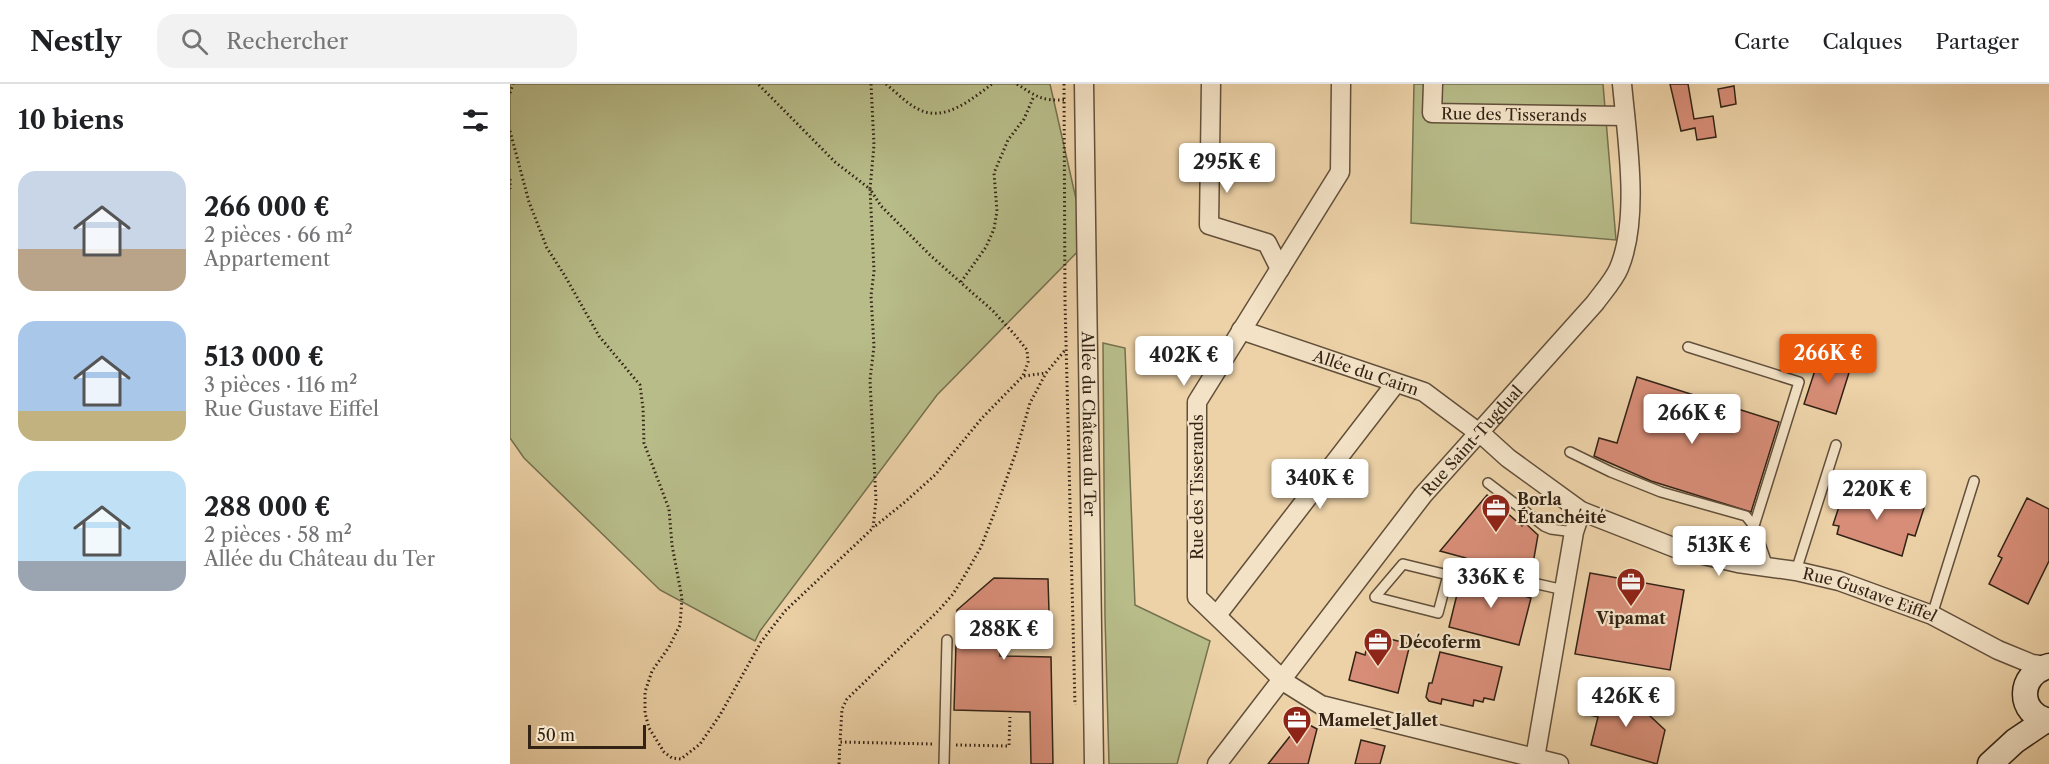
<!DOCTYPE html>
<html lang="fr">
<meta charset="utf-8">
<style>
:root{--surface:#fff;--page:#f2f2f2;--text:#202124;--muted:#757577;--line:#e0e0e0;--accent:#ea580c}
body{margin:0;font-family:"Libre Caslon Text",serif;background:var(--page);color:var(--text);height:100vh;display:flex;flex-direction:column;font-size:22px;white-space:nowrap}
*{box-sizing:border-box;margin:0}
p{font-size:20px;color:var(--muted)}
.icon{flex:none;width:33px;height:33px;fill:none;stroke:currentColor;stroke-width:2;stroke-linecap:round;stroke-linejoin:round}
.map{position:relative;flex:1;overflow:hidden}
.details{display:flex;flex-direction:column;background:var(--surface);width:510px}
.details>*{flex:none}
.scale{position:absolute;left:18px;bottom:15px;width:118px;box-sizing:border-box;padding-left:6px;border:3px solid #332315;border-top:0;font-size:16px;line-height:21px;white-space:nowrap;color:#332315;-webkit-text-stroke:4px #f3e2c6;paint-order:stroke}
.price{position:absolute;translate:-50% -51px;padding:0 14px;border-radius:6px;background:#fff;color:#222;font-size:20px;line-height:39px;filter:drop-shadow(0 2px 3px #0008)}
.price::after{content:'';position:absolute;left:50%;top:36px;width:18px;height:14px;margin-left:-9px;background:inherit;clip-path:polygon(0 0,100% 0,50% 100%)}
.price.selected{background:var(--accent);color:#fff}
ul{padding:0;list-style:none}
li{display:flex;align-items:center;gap:18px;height:150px;padding:0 18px}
li span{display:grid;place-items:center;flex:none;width:168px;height:120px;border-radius:18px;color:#555}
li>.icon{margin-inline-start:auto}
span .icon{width:72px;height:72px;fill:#fffc;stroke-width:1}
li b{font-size:26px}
h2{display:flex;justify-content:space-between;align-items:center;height:72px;padding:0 18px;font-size:26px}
header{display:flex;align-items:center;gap:36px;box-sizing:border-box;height:84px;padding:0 30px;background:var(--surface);border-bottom:2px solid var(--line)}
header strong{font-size:28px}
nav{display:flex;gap:33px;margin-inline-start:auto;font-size:21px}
.search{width:420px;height:54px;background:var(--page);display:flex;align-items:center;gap:15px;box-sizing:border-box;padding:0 21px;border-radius:18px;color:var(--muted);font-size:22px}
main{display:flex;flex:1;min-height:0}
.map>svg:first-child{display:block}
</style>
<header>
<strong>Nestly</strong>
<div class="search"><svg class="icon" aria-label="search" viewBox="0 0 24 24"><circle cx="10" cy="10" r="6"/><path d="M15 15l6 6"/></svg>Rechercher</div>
<nav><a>Carte</a><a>Calques</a><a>Partager</a></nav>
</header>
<main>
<section class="details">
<h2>10 biens<svg class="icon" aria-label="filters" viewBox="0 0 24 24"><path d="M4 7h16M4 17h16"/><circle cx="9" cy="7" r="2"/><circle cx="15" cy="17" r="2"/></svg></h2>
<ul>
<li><span style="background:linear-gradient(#c9d6e8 65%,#b9a48a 0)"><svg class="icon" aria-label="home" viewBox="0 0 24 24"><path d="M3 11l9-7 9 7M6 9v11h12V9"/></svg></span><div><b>266 000 €</b><p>2 pièces · 66 m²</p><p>Appartement</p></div></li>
<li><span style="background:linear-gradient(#a9c7e8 75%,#c2b280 0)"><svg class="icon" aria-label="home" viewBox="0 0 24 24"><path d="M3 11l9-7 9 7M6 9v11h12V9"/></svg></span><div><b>513 000 €</b><p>3 pièces · 116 m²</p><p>Rue Gustave Eiffel</p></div></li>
<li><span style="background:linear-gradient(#bfe0f5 75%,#9aa5b1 0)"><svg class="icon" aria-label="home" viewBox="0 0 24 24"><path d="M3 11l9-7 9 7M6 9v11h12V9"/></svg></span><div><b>288 000 €</b><p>2 pièces · 58 m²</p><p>Allée du Château du Ter</p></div></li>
</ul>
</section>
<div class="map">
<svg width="1539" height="680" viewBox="0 0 1539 680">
<rect width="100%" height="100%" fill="#edd2a8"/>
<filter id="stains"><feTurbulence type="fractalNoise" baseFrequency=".00333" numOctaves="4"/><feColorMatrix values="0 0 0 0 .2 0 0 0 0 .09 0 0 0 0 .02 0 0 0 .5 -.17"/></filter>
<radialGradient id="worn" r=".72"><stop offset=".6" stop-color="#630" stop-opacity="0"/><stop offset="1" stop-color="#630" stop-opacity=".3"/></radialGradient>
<!-- green -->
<g fill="#b7bc89" stroke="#75704f" stroke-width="1.5">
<path d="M 0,0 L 540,0 L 576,159 L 427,311 L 250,547 L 245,557 L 150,506 L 14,374 L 0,354 Z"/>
<path d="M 904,0 L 1093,0 L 1106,156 L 901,139 Z"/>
<path d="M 593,259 L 615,264 L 625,521 L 700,557 L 667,680 L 599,680 L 595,533 Z"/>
</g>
<!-- building -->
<g fill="#d78d77" stroke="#332315" stroke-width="1.5">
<path d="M 1160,0 L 1178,0 L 1184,35 L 1203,32 L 1206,53 L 1187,56 L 1185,44 L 1171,47 Z"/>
<path d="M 1224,2 L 1226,20 L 1211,23 L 1208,5 Z"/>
<path d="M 1343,276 L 1326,330 L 1294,320 L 1308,277 Z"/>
<path d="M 1127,293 L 1269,338 L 1241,428 L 1141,397 L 1084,372 L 1089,354 L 1107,359 Z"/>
<path d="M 1335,404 L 1378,418 L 1380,413 L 1414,424 L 1405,452 L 1398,450 L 1392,472 L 1327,450 L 1329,442 L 1323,441 Z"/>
<path d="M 977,411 L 1012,442 L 1015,439 L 1028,451 L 1021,491 L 956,476 L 956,474 L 930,467 Z"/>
<path d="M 1517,414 L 1539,425 L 1539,477 L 1518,520 L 1479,500 L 1492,474 L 1488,472 Z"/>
<path d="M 1080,489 L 1174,506 L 1160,586 L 1065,570 Z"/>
<path d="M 952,490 L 1018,505 L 1017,513 L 1021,514 L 1009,561 L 939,543 Z"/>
<path d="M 484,494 L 538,495 L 539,528 L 491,527 L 490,572 L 541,573 L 543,680 L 521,680 L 520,628 L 444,626 L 447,526 Z"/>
<path d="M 860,550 L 900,560 L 888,609 L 839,596 L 846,568 L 855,571 Z"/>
<path d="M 930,568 L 992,583 L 984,616 L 974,614 L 973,618 L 964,616 L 963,622 L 932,615 L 931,620 L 919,617 L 916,613 L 919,599 L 922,599 Z"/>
<path d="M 1084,608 L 1124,617 L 1155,646 L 1147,680 L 1081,661 L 1088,633 L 1079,631 Z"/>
<path d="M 792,637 L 807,645 L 798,680 L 758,680 Z"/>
<path d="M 851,656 L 875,662 L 870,680 L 845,680 Z"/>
</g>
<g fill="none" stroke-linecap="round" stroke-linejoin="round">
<!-- lane casing -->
<g stroke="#624f3a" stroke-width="12">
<g id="lane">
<path d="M 1178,263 L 1289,298 L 1244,442"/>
<path d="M 1060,368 L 1101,388 L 1151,408 L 1236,432 L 1244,442 L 1258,483"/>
<path d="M 978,399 L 1034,442 L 1041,445 L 1064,448"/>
<path d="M 1286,487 L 1326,361"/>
<path d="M 938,491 L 893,480 L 865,513 L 928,529 L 941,480 L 1054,506"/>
<path d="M 1422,531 L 1464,397"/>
<path d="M 434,680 L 437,556"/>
</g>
</g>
<!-- street casing -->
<g stroke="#624f3a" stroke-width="21">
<g id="street">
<path id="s1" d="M 574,0 L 584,680"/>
<path d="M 701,0 L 699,141 L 757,159 L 770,185"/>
<path d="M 831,0 L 830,88 L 687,318 L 687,513 L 776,599 L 811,621 L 1049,680"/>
<path id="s2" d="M 923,0 L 922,29 L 1115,32"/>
<path id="s3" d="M 731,246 L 914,308 L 977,355 L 998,374 L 1071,427 L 1168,465 L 1228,479 L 1286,487 L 1329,497 L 1422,531 L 1488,566 L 1522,580 L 1537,582"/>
<path d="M 707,531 L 886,299"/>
<path d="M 1025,674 L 1064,448 L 1071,427"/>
<path id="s4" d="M 707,680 L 913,411 L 1085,219 C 1093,208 1104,196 1109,184 C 1130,134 1117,54 1112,0"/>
</g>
</g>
<!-- secondary casing -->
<g stroke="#332315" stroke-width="27">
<g id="secondary">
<path d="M 1539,582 C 1507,590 1507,630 1539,637"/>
<path d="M 1480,680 L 1505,657 L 1536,636"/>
</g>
</g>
<!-- path -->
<g stroke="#332315" stroke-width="3" stroke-dasharray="1.5 3" stroke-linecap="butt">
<path d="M 361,0 L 364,61 L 360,105 L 371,122 L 421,172 L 483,227 L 505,251 L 517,266 L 518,278 L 513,292 L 472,334 L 426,390 L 395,418 L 364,443"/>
<path d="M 376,0 C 387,9 397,20 410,26 C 435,38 462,15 482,0"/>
<path d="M 507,0 C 525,12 532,17 554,16"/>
<path d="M 554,0 L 555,218 L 565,621"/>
<path d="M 0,9 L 3,0"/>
<path d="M 0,47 L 19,118 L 37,164 L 55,192 L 89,252 L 130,301 L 133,324 L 134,359 L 159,425 L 162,461 L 172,514 L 170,541 L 159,563 L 142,587 L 135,608 L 135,629 L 139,644 L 154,668 L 162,674 L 171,675 L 190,660 L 210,631 L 251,558 L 275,527 L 363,444 L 366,416 L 360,296 L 364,262 L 361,212 L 364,187 L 360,105 L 325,78 L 248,0"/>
<path d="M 0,95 L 0,105"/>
<path d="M 451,198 L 476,163 L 484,145 L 487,127 L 484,89 L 498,56 L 514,35 L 524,12"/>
<path d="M 514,292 L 536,289"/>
<path d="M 422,660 L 330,658 L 332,625 L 337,615 L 429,526 L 443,510 L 455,491 L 471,463 L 485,427 L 506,368 L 520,319 L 536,289 L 556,265"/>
<path d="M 446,661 L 499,662 L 500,633"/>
<path d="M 329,680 L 330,658"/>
</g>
<!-- lane -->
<use href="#lane" stroke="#f3e2c6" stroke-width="9"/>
<!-- street -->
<use href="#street" stroke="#f3e2c6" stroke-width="18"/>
<!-- secondary -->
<use href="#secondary" stroke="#f3e2c6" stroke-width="24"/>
</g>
<!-- icons -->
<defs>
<g id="office-pin" transform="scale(1.5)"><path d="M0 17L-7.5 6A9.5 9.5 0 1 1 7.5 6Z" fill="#8f2418" stroke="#f3e2c6"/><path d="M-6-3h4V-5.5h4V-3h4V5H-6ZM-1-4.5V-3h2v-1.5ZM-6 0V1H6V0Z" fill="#fff"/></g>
</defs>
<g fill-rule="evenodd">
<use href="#office-pin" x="986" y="424"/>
<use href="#office-pin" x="1121" y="498"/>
<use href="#office-pin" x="868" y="558"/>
<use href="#office-pin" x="787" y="636"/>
</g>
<g text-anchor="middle" stroke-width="4.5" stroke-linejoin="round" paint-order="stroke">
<!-- street labels -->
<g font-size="16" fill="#332315" stroke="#f3e2c6">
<text dy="6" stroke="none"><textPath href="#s2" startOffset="111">Rue des Tisserands</textPath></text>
<text dy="6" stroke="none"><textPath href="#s3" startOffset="132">Allée du Cairn</textPath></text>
<text dy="6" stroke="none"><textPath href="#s1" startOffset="340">Allée du Château du Ter</textPath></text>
<text dy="6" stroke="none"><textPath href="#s4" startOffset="412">Rue Saint-Tugdual</textPath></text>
<text transform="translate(687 403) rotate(-90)" y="6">Rue des Tisserands</text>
<text dy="6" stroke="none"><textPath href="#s3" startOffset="692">Rue Gustave Eiffel</textPath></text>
</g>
<!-- poi labels -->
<g font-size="16" font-weight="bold" fill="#332315" stroke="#f3e2c6" text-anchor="start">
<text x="1007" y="421">Borla<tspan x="1007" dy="18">Étanchéité</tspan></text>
<text x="1121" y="540" text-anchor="middle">Vipamat</text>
<text x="889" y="564">Décoferm</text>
<text x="808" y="642">Mamelet Jallet</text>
</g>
</g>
<rect width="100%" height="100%" filter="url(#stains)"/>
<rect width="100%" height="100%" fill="url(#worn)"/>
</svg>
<div class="scale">50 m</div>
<b class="price" style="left:717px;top:110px">295K €</b>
<b class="price selected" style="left:1318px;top:301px">266K €</b>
<b class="price" style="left:674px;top:303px">402K €</b>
<b class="price" style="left:1182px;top:361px">266K €</b>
<b class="price" style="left:810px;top:426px">340K €</b>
<b class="price" style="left:1367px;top:437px">220K €</b>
<b class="price" style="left:1209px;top:493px">513K €</b>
<b class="price" style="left:981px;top:525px">336K €</b>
<b class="price" style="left:494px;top:577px">288K €</b>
<b class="price" style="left:1116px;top:644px">426K €</b>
</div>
</main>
